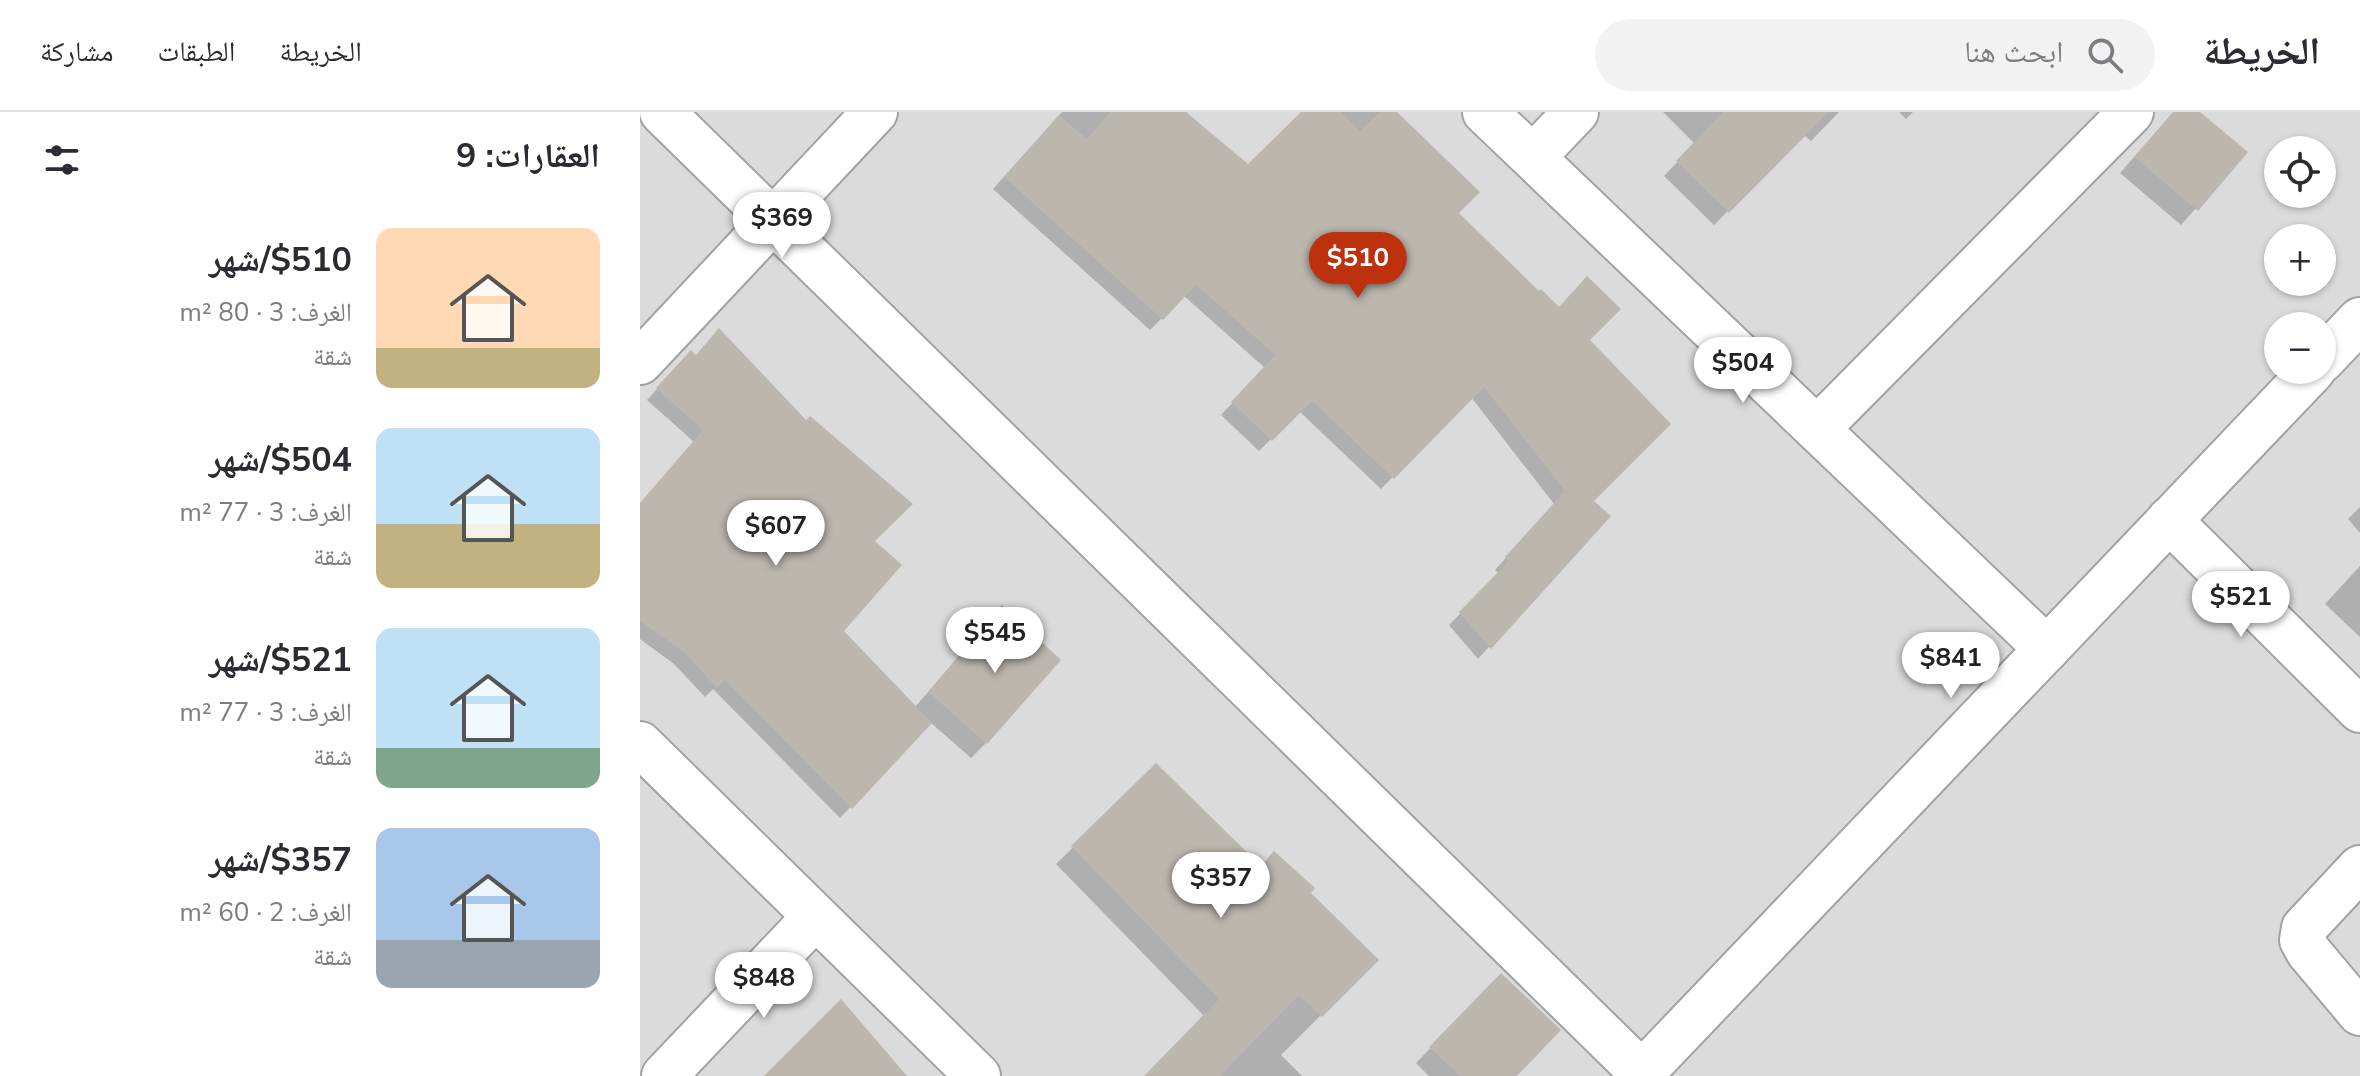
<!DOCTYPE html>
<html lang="ar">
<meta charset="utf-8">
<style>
:root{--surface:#fff;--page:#f2f2f3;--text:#2b2b33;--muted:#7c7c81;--line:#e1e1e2;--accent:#be310d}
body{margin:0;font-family:"Nunito Sans","Noto Naskh Arabic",sans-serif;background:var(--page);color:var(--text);direction:rtl;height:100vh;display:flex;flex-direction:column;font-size:30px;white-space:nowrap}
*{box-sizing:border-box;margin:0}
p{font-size:26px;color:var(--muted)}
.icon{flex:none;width:44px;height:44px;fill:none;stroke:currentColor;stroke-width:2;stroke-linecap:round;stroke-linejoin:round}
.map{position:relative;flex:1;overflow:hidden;direction:ltr}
.details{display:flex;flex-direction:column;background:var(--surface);width:640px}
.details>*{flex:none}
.controls{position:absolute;left:1624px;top:24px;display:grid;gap:16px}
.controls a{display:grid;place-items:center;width:72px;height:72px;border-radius:50%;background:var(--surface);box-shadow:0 2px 6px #0004;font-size:40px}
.price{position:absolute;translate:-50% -68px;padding:0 18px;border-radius:28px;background:#fff;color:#222;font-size:26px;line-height:52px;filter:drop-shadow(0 2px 4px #0008)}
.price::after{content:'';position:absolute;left:50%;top:48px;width:24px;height:18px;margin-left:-12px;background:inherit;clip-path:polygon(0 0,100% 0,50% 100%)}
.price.selected{background:var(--accent);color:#fff}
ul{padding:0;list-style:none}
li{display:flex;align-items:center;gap:24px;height:200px;padding:0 40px}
li span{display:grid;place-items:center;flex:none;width:224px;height:160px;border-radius:16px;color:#555}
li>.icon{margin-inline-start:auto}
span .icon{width:96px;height:96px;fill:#fffc;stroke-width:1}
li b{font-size:34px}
h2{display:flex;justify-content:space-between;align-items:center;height:96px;padding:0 40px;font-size:34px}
header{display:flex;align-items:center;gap:48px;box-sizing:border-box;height:112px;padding:0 40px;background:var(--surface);border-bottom:2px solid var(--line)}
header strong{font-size:38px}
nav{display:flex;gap:44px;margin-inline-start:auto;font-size:28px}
.search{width:560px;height:72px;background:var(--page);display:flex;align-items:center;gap:20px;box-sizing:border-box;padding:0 28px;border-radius:44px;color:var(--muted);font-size:30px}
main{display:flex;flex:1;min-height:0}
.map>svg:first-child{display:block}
</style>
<header>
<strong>الخريطة</strong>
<div class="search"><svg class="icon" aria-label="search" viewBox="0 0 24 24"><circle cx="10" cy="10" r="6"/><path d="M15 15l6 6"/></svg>ابحث هنا</div>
<nav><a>الخريطة</a><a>الطبقات</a><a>مشاركة</a></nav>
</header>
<main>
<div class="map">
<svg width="1720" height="964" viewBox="0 0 1720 964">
<rect width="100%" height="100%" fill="#eeede4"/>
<!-- residential -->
<path fill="#dcdbdb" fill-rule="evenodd" d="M 0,0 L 1720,0 L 1720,964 L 0,964 ZM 1638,38 L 1682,38 L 1682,82 L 1638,82 ZM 1638,126 L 1682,126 L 1682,170 L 1638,170 ZM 1638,214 L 1682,214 L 1682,258 L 1638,258 Z"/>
<!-- shadow -->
<g fill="#0003">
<path d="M 422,0 L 546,0 L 608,55 L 664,0 L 755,0 L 816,101 L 948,228 L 951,389 L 968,404 L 838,547 L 809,513 L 859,462 L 855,458 L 914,392 L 831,285 L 741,377 L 659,299 L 619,339 L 581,303 L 625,256 L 544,184 L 510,218 L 353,77 Z"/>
<path d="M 1023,0 L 1199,0 L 1171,29 L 1164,23 L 1074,113 L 1024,64 L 1055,32 Z"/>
<path d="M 1259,0 L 1273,0 L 1266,7 Z"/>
<path d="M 1534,0 L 1557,0 L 1605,40 L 1541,113 L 1480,61 Z"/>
<path d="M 40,252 L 232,429 L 202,519 L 275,595 L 362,495 L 346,631 L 331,646 L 290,610 L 200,706 L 73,577 L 65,585 L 34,552 L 0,527 L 0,392 L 54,330 L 7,288 Z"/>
<path d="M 1720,395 L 1720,421 L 1708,407 Z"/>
<path d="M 1720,454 L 1720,525 L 1685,492 Z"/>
<path d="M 516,654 L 620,756 L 668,781 L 736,848 L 641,943 L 662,964 L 506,964 L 565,905 L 416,752 Z"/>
<path d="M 861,864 L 874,964 L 789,964 L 776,951 Z"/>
</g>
<!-- building -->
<g fill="#bbb6ae">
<path d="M 470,0 L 546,0 L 608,52 L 661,0 L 701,0 L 720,19 L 740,0 L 757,0 L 840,80 L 819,101 L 899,179 L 901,177 L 919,195 L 947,164 L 981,197 L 950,228 L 1031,312 L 954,389 L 971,404 L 851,537 L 819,500 L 869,449 L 865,445 L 925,379 L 844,275 L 754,367 L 672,289 L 632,329 L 591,290 L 635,243 L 556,173 L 523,208 L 364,65 L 419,3 L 447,27 Z"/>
<path d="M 1083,0 L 1189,0 L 1089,101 L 1036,49 Z"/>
<path d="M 1533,0 L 1560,0 L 1608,40 L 1558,99 L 1494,45 Z"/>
<path d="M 79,216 L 166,308 L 170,304 L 273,392 L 235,429 L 262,453 L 204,519 L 292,611 L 212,697 L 85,568 L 77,576 L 45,541 L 0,509 L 0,391 L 63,318 L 16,276 L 51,238 L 56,243 Z"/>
<path d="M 362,493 L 421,548 L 347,632 L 288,580 Z"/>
<path d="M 516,651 L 621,754 L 634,739 L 675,776 L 671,781 L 739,848 L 682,905 L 659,883 L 580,964 L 504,964 L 579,887 L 431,734 Z"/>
<path d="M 861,861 L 921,918 L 877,964 L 820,964 L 789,935 Z"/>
<path d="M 201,887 L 267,964 L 124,964 Z"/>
</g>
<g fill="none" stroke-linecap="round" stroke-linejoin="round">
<!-- minor casing -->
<g stroke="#a2a2a2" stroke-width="48">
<g id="minor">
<path d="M 22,0 L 1005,964"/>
<path d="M 845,0 L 1407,537"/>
<path d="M 893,45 L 936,0"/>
<path d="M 1682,248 L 1720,208"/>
<path d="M 0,250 L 235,0"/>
<path d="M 1177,317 L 1491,0"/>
<path d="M 1529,408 L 1720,598"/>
<path d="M 0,632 L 338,964"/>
<path d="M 1720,756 L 1664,816 L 1662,828 L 1668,839 L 1720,901"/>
<path d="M 24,964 L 175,805"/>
<path d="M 999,964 L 1673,258"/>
</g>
</g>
<!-- minor -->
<use href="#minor" stroke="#fff" stroke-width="44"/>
</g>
</svg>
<div class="controls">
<a><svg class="icon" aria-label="locate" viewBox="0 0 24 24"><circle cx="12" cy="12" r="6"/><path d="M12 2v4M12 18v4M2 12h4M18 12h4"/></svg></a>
<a>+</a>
<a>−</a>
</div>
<b class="price" style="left:142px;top:148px">$369</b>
<b class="price selected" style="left:718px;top:188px">$510</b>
<b class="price" style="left:1103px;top:293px">$504</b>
<b class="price" style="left:136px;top:456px">$607</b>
<b class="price" style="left:1601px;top:527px">$521</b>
<b class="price" style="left:355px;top:563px">$545</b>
<b class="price" style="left:1311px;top:588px">$841</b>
<b class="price" style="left:581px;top:808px">$357</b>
<b class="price" style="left:124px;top:908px">$848</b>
</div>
<section class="details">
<h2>العقارات: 9<svg class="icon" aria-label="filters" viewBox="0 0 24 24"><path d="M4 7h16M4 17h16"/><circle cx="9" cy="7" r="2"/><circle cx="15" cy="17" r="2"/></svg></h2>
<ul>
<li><span style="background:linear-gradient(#ffd9b3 75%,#c2b280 0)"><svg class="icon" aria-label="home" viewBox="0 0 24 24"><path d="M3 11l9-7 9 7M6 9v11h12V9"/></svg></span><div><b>$510/شهر</b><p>الغرف: 3 · 80 m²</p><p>شقة</p></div></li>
<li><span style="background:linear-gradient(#bfe0f5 60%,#c2b280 0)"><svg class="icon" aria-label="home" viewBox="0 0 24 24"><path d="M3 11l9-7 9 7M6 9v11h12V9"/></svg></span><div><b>$504/شهر</b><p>الغرف: 3 · 77 m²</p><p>شقة</p></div></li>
<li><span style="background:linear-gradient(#bfe0f5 75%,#7fa58c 0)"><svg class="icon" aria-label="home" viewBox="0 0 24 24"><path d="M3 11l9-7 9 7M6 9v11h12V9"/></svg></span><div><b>$521/شهر</b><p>الغرف: 3 · 77 m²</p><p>شقة</p></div></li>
<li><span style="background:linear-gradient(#a9c7e8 70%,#9aa5b1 0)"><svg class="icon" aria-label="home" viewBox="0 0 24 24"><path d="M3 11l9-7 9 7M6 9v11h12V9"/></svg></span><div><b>$357/شهر</b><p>الغرف: 2 · 60 m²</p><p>شقة</p></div></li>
</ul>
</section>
</main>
